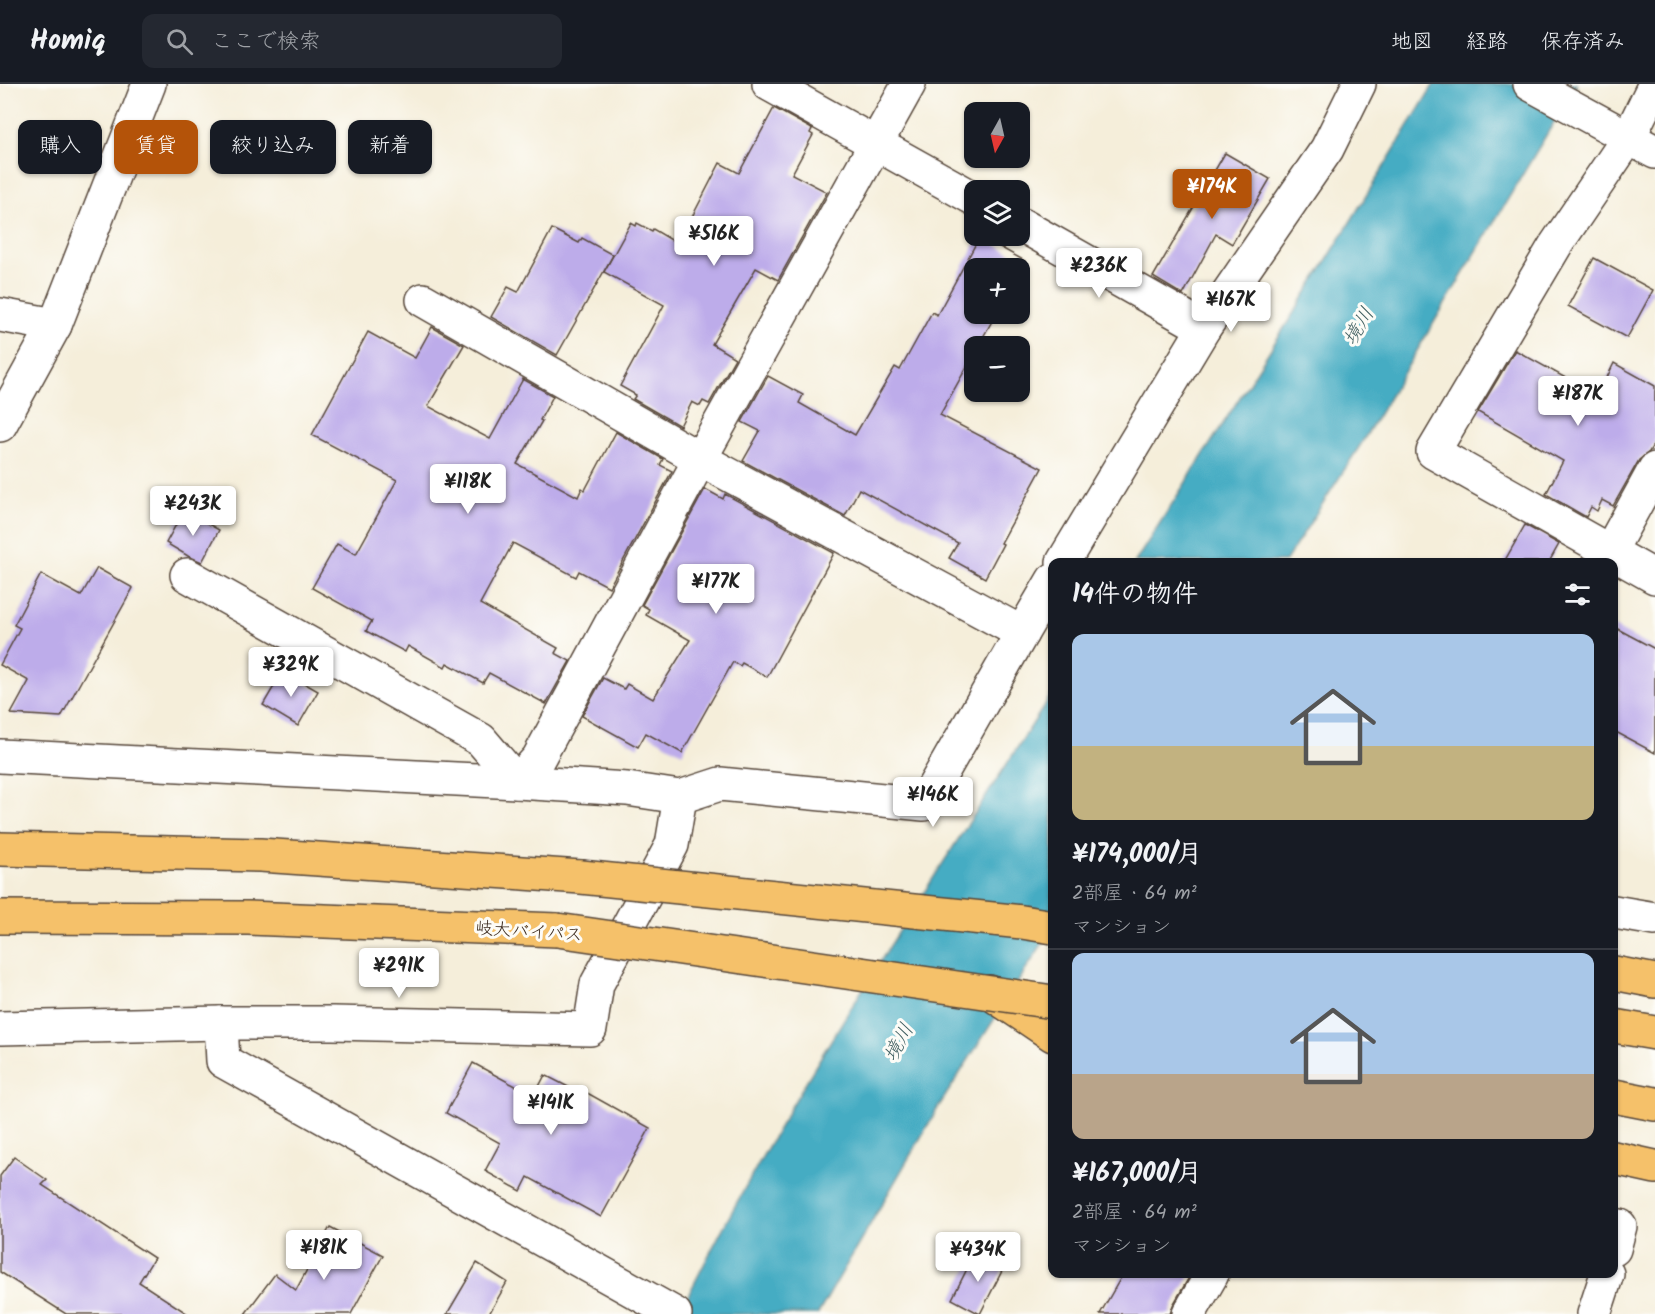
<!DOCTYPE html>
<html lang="ja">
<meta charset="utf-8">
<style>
:root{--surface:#171b24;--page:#242831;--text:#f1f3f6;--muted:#9ea1a6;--line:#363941;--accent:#b45309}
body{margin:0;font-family:Kalam,"Klee One",sans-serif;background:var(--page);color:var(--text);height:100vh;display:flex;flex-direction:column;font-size:22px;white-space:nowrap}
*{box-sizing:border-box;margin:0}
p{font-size:20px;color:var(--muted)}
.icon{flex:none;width:33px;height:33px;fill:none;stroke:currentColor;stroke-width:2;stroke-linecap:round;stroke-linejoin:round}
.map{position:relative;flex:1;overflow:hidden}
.side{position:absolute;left:1048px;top:474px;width:570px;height:720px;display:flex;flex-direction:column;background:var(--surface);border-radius:12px;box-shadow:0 2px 4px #0004}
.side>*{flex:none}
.guide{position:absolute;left:18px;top:36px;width:570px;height:54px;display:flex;gap:12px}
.needle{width:39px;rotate:188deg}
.tools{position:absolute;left:964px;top:18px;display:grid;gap:12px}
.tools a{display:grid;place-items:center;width:66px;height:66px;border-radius:12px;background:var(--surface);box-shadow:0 2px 4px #0004;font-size:30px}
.price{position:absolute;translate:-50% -51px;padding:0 14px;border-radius:6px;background:#fff;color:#222;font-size:20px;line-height:39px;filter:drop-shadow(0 2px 3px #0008)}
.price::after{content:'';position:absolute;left:50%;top:36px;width:18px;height:14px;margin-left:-9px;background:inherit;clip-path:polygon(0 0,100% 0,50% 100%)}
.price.current{background:var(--accent);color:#fff}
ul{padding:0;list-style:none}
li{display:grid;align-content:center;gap:12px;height:318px;padding:0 24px}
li+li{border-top:2px solid var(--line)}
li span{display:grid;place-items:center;height:186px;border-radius:12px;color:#555}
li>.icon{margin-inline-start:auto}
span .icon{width:108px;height:108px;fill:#fffc;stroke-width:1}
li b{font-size:26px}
h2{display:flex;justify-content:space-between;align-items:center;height:72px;padding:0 24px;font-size:26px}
.chip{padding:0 21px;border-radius:12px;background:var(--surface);box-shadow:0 2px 4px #0004;font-size:21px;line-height:54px}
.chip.current{background:var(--accent);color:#fff}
header{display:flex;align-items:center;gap:36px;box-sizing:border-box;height:84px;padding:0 30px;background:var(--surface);border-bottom:2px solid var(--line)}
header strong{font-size:28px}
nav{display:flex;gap:33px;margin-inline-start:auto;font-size:21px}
.search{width:420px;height:54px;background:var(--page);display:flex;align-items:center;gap:15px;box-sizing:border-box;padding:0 21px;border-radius:12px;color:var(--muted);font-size:22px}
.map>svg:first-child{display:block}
</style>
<header>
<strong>Homiq</strong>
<div class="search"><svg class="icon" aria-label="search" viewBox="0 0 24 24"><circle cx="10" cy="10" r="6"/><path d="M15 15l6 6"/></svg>ここで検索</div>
<nav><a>地図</a><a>経路</a><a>保存済み</a></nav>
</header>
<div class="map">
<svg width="1655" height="1230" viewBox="0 0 1655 1230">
<rect width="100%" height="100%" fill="#fdfcf7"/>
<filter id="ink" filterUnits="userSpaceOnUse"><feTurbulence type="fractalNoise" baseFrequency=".0167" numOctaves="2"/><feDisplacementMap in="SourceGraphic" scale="12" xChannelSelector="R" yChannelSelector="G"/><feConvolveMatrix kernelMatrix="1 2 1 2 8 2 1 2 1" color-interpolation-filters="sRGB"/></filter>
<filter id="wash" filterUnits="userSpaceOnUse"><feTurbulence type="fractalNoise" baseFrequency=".008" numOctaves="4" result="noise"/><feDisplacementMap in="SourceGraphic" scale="24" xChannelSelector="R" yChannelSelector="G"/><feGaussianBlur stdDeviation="1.35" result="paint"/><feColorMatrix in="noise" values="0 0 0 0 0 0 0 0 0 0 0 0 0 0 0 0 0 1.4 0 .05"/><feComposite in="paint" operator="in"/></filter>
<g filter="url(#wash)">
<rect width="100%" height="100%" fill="#f5eeda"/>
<!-- water -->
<g fill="#44acc3" stroke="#406b70" stroke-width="1.5">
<path d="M 1434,0 L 1577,0 L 1361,360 L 1285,478 L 1135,478 L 1321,186 Z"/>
<path d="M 1053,608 L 1053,843 L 939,1022 L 818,1230 L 679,1230 C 785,1013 923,812 1053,608 Z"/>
</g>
<g id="blocks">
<!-- building -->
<g fill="#bdacea">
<path d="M 774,24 L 812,45 L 810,49 L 813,51 L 792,90 L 827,108 L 778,196 L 756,184 L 712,260 L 735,274 L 709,320 L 703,317 L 700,322 L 692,318 L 680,342 L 633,315 L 636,311 L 620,302 L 664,221 L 604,188 L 631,139 L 636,142 L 637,139 L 652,147 L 653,145 L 678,160 L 720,79 L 739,89 Z"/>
<path d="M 1225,69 L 1270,95 L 1232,160 L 1216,150 L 1183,211 L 1153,193 Z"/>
<path d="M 552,145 L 579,159 L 582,154 L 613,171 L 557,271 L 491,233 L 508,203 L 518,208 Z"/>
<path d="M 980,152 L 1025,177 L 1020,187 L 1020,184 L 975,184 L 975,230 L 996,230 L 978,262 L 975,262 L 975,268 L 940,331 L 1042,384 L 1001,459 L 1003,460 L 985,494 L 949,474 L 958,459 L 859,405 L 845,432 L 743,377 L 760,347 L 742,338 L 768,292 L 803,311 L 799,319 L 855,351 L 895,283 L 900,286 L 932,228 L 937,231 Z"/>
<path d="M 1594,174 L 1653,206 L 1627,254 L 1568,222 Z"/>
<path d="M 432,243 L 464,261 L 428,322 L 490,355 L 523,295 L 553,312 L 540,336 L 542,337 L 517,380 L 578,413 L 582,404 L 585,406 L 616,348 L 663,375 L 660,381 L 672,387 L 609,503 L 579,487 L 576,493 L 513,459 L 480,520 L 558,564 L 555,569 L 570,577 L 546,620 L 489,589 L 483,599 L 447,579 L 445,583 L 408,562 L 405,568 L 366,547 L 372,537 L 312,504 L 337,460 L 356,470 L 397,396 L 312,351 L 368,248 L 415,274 Z"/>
<path d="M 1515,266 L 1598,312 L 1614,279 L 1655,302 L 1655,358 L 1649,368 L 1639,376 L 1613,422 L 1602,416 L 1597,427 L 1591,423 L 1586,433 L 1546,410 L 1563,377 L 1478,328 Z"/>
<path d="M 705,405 L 723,415 L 725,410 L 834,469 L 767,593 L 742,579 L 740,582 L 733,578 L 682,669 L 646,649 L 638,663 L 582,632 L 603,594 L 624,605 L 627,600 L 653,615 L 690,556 L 646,531 L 649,525 L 642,521 Z"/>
<path d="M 184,426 L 219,446 L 202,478 L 188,472 L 166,459 Z"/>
<path d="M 1525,441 L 1559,460 L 1549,478 L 1504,478 Z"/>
<path d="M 97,484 L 133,504 L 61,633 L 11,630 L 29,597 L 0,581 L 20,544 L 14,541 L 41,490 L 81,512 Z"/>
<path d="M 1614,543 L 1655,565 L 1655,669 L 1614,647 Z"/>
<path d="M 283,587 L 318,607 L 298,642 L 263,621 Z"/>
<path d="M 473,979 L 534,1012 L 545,991 L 580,1009 L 582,1006 L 650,1044 L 601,1133 L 528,1093 L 521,1107 L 485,1087 L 500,1059 L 446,1029 Z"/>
<path d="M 14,1073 L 47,1096 L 42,1101 L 154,1174 L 139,1198 L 188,1230 L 66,1230 L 0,1188 L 0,1092 Z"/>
<path d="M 330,1143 L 383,1171 L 351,1230 L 245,1230 L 275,1190 L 296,1206 Z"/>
<path d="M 975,1169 L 1004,1183 L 980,1230 L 952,1215 Z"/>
<path d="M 477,1179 L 507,1198 L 489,1230 L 447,1230 Z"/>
<path d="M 1123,1190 L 1191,1190 L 1173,1221 L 1170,1230 L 1100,1230 Z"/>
</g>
</g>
</g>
<g filter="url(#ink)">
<use href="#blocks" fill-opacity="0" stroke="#57473a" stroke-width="1.5"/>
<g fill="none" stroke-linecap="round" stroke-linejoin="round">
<!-- minor casing -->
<g stroke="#57473a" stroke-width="36">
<g id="minor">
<path d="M 769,0 L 975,115"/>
<path d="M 1530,0 L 1655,68"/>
<path d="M 1655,0 L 1629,53 L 1555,162 L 1433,368 L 1655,493"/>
<path d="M 1020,140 L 1204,244"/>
<path d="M 0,231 L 55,241"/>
<path d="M 0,341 L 55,241 L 149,0"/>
<path d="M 1063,478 L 1204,244 L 1327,65 L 1359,0"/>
<path d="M 1604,478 L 1655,385"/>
<path d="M 187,491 L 481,656 L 517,698 L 538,675 L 700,375 L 909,0"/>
<path d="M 1022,549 L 1053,496"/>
<path d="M 0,672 L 517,698 L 627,705 L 680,713 L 720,700 L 924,720 L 1022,549 L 700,375 L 423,216"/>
<path d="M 1614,828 L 1655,835"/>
<path d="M 221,939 L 223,977 L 675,1230"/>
<path d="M 0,944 L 221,939 L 333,939 L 590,945 L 597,900 L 672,761 L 680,713"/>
<path d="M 1614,1141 L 1620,1142 L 1614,1165"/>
<path d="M 1189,1230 L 1212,1190"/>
<path d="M 1594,1230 L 1607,1190"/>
</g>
</g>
<!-- trunk casing -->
<g stroke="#57473a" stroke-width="36">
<g id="trunk">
<path d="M 0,765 L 260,771 L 581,793"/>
<path d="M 0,833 L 248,834 L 557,846"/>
<path d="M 1614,889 L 1655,897"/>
<path d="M 989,908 L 1053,951"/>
<path d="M 1614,942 L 1655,949"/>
<path d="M 1614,1012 L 1655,1020"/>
<path d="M 1614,1074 L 1655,1083"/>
</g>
</g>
<!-- minor -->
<use href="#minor" stroke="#fff" stroke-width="33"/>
<!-- trunk -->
<use href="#trunk" stroke="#f5c16b" stroke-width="33"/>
<!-- trunk-bridge casing -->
<g stroke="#57473a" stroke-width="36" stroke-linecap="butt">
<g id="trunk-bridge">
<path d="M 581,793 L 1022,838 L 1053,843"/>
<path d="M 557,846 L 1053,918"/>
</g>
</g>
<!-- trunk-bridge -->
<use href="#trunk-bridge" stroke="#f5c16b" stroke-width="33"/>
</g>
</g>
<g text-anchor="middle" stroke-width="6" stroke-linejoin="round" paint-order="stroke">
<!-- street labels -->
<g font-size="18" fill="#3b2a1e" stroke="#fdfcf7">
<text transform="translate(529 847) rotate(4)" y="6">岐大バイパス</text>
</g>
<!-- water labels -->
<g font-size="20" font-style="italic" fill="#3f5e60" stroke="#fdfcf7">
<text transform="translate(1358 242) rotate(-59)" y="7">境川</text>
<text transform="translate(898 958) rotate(-61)" y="7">境川</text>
</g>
</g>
</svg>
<div class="tools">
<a><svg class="needle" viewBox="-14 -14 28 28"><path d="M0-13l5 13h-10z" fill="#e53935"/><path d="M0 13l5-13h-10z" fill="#9ea1a6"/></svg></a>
<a><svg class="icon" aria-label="layers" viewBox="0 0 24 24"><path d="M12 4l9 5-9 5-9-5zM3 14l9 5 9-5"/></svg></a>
<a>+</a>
<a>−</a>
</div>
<b class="price current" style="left:1212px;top:136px">¥174K</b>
<b class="price" style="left:714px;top:183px">¥516K</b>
<b class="price" style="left:1099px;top:215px">¥236K</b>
<b class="price" style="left:1231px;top:249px">¥167K</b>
<b class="price" style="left:1578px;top:343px">¥187K</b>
<b class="price" style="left:468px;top:431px">¥118K</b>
<b class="price" style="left:193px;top:453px">¥243K</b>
<b class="price" style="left:716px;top:531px">¥177K</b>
<b class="price" style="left:291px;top:614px">¥329K</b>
<b class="price" style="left:933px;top:744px">¥146K</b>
<b class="price" style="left:399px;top:915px">¥291K</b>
<b class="price" style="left:551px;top:1052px">¥141K</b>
<b class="price" style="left:324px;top:1197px">¥181K</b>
<b class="price" style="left:978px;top:1199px">¥434K</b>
<div class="guide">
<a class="chip">購入</a>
<a class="chip current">賃貸</a>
<a class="chip">絞り込み</a>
<a class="chip">新着</a>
</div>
<section class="side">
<h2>14件の物件<svg class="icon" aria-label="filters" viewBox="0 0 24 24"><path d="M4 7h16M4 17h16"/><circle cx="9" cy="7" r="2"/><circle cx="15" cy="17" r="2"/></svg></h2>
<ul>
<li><span style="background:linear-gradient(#a9c7e8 60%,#c2b280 0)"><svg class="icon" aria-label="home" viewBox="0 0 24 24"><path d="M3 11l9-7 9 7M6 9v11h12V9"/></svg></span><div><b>¥174,000/月</b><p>2部屋 · 64 m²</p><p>マンション</p></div></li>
<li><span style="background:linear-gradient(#a9c7e8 65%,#b9a48a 0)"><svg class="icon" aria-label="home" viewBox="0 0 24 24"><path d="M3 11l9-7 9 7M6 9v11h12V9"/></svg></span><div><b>¥167,000/月</b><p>2部屋 · 64 m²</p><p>マンション</p></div></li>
</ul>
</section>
</div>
